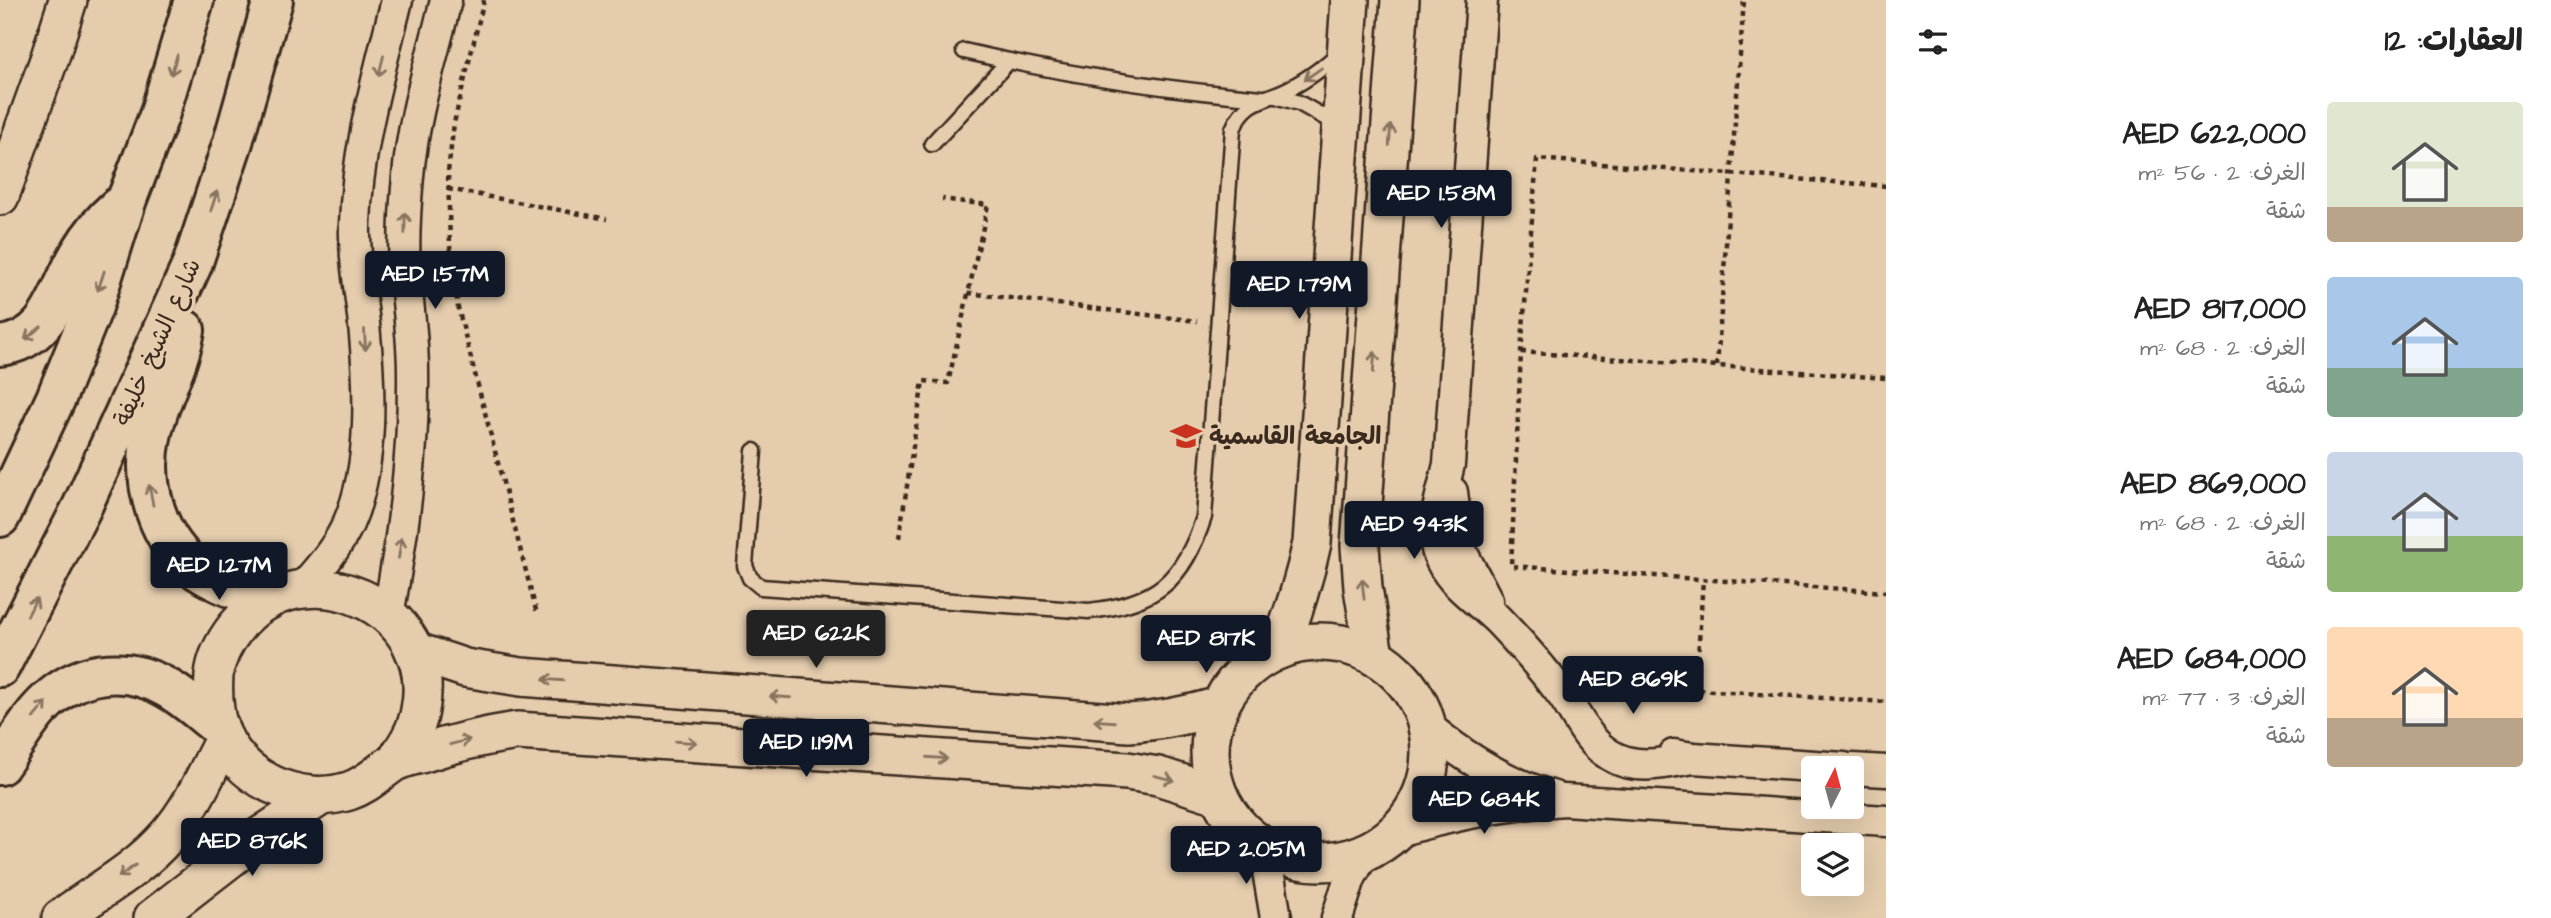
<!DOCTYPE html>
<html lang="ar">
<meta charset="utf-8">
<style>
:root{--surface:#fff;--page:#f6f6f6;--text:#222;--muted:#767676;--accent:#111827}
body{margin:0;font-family:"Architects Daughter","Playpen Sans Arabic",sans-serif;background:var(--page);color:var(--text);direction:rtl;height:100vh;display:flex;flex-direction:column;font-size:26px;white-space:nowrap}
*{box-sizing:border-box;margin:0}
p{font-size:23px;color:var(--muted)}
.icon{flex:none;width:38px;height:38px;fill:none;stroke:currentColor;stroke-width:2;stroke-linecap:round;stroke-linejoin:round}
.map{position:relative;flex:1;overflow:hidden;direction:ltr}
.sheet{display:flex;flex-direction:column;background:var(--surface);width:665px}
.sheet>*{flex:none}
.needle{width:46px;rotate:6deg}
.buttons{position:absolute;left:1801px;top:756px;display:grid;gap:14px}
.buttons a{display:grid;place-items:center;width:63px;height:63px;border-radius:7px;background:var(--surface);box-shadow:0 7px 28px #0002;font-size:35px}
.price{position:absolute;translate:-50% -60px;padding:0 16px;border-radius:7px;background:var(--accent);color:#fff;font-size:23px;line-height:46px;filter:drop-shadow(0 2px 4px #0008)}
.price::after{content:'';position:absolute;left:50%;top:42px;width:21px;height:16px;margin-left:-10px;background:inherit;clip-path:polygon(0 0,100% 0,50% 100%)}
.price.current{background:#222;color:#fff}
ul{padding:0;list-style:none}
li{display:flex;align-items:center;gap:21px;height:175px;padding:0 28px}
li span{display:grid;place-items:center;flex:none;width:196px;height:140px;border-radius:7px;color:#555}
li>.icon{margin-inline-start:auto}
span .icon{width:84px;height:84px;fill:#fffc;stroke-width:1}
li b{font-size:30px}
h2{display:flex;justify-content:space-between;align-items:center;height:84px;padding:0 28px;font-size:30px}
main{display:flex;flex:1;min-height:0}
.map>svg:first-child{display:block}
</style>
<main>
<section class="sheet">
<h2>العقارات: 12<svg class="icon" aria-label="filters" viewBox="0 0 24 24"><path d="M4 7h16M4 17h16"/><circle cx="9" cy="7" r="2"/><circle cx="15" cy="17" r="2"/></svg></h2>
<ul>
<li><span style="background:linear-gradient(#dfe7d0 75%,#b9a48a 0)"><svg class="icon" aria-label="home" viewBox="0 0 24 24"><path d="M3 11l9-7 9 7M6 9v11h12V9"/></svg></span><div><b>AED 622,000</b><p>الغرف: 2 · 56 m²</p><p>شقة</p></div></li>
<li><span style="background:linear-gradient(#a9c7e8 65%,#7fa58c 0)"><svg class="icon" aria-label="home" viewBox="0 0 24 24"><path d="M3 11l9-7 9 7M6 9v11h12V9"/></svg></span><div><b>AED 817,000</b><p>الغرف: 2 · 68 m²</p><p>شقة</p></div></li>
<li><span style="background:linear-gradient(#c9d6e8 60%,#8fb573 0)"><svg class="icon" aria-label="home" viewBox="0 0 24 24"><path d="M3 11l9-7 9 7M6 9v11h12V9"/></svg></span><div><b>AED 869,000</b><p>الغرف: 2 · 68 m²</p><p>شقة</p></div></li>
<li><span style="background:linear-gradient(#ffd9b3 65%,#b9a48a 0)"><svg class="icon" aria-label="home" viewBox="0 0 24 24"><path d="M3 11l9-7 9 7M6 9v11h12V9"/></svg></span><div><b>AED 684,000</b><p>الغرف: 3 · 77 m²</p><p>شقة</p></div></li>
</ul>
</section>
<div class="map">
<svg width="1886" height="918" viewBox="0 0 1886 918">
<rect width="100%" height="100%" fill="#e4ccad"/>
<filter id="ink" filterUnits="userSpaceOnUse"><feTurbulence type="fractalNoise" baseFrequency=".0143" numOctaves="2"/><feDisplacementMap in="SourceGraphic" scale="14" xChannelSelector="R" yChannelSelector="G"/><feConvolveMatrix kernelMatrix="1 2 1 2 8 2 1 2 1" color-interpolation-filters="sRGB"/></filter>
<g filter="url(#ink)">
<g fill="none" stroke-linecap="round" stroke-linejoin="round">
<!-- service casing -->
<g stroke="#3b2a1e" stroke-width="19">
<g id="service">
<path d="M 964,51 C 1062,74 1161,89 1262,98"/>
<path d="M 1276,96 L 1299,103 L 1338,125"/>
<path d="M 932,144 L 1008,62"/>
<path d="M 754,451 L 745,566 L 750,578 L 761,587 L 1089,611 C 1156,604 1183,581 1204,517 L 1233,129 C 1247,96 1266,102 1292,87 C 1310,78 1326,65 1341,52"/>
</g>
</g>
<!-- minor casing -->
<g stroke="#3b2a1e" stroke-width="35">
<g id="minor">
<path d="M 1482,0 L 1449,464 C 1443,492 1430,525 1438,553 C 1448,583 1477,599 1498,620 C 1520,643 1542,668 1561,693 C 1577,714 1586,741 1610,755 C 1635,771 1666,763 1693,758"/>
<path d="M 1452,492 L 1457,535 L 1463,555 L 1487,600"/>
<path d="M 302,588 C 320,568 337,548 348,524 C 374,466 370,386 364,324 C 360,290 354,258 355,224 C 357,148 379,74 397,0"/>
<path d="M 388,615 C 403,534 414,454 413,372 C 413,338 408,305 405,272 C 403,240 405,208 408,176 C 413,117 432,58 446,0"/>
<path d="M 1428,727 C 1466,759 1506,783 1554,797"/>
<path d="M 1674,755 L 1693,758 L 1844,768"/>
<path d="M 1852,769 L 1886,771"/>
<path d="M 1397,831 C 1452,815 1507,804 1564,800 L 1886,821"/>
<path d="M 1264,847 L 1276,918"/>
<path d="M 1337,918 L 1350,878 L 1363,854"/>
</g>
</g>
<!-- tertiary casing -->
<g stroke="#3b2a1e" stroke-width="42">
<g id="tertiary">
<path d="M 0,196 L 50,57 L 68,0"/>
<circle cx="1320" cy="752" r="110"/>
<path d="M 1279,650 C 1293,615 1304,581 1312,543 L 1350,0"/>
<path d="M 414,651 L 465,668 L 521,677 L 1129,723 C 1161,721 1189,715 1220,706"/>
<path d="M 1374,656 L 1363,588 L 1360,546 L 1400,0"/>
<path d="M 395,762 C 406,746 417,730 420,710 C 441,605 302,544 236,627 C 225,641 216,657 214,675 C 213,693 213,710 219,727 C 236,778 298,807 349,791 C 367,785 378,773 393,763 C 402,758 414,756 424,753 C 454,743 485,736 517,731 L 1127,771 L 1158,776 L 1218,795"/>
<path d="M 61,918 C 96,892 138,870 167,836 C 192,808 207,772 224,739"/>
<path d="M 153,918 L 250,843 L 321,796"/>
</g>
</g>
<!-- trunk casing -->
<g stroke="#3b2a1e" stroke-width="44">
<g id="trunk">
<path d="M 185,330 C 179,367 158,401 151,437 C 141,485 157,541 199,571 C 220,585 243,592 267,600"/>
<path d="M 0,346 C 52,340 57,291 80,253 C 90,236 103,220 118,207"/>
<path d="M 0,517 L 56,398 L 93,307 L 127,199 L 159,116 L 194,0"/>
<path d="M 0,667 L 81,509 L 192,265 L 233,142 L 273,0"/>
<path d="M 0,765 C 16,743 31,714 52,697 C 85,669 130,666 167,688 C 185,698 202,714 219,727"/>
</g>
</g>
<!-- path -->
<g stroke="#3b2a1e" stroke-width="4.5" stroke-dasharray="5 5" stroke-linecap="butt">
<path d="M 484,0 L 454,123 L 448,172 L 450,246 L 458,308 L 537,614"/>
<path d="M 1886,186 L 1537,159 L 1521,352 L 1511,566 L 1886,592"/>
<path d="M 448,189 L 607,219"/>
<path d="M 968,293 L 1197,321"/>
<path d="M 1521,352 L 1886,378"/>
<path d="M 1717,366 L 1744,0"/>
<path d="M 899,538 L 923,381 L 948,383 L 988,205 L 942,199"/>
<path d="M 1589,683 L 1886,702"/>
<path d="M 1696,689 L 1703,579"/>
</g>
<!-- service -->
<use href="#service" stroke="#e4ccad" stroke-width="14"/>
<!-- minor -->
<use href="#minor" stroke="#e4ccad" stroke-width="30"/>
<!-- tertiary -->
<use href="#tertiary" stroke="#e4ccad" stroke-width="37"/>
<!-- trunk -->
<use href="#trunk" stroke="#e4ccad" stroke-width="38"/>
</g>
<!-- one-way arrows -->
<defs><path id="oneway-shaft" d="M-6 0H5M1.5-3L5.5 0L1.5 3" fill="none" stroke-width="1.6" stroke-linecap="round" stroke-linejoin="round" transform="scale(1.75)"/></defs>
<g stroke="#87735e">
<use href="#oneway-shaft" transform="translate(174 65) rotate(107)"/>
<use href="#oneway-shaft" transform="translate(381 66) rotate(104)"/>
<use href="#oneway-shaft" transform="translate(1313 74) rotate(145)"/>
<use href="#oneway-shaft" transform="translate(1390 135) rotate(-86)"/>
<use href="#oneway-shaft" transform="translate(214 201) rotate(-72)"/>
<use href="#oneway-shaft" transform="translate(405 223) rotate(-89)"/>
<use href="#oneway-shaft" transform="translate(101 281) rotate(108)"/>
<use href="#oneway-shaft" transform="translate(33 333) rotate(142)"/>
<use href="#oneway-shaft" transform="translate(365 340) rotate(87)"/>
<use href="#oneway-shaft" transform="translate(1374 362) rotate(-86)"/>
<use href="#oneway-shaft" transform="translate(151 495) rotate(-101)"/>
<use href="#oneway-shaft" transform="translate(400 548) rotate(-82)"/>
<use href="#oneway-shaft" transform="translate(1363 589) rotate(-96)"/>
<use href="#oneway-shaft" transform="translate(32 607) rotate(-63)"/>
<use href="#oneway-shaft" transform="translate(553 680) rotate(-176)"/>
<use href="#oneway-shaft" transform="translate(780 697) rotate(-176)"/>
<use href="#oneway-shaft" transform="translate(40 710) rotate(-50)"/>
<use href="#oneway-shaft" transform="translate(1104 721) rotate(-176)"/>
<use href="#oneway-shaft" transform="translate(460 742) rotate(-15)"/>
<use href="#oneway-shaft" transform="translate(686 742) rotate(4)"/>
<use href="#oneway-shaft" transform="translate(937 758) rotate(4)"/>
<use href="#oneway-shaft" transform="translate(1164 778) rotate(14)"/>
<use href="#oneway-shaft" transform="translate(127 871) rotate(145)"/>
</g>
</g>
<!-- icons -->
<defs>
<g id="university-bare" transform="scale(2.415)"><path d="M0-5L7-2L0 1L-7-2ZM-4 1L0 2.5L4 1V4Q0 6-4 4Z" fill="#c8321e" stroke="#e4ccad" stroke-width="2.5" paint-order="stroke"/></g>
</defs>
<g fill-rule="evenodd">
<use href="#university-bare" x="1186" y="436"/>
</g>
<g text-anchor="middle" stroke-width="7" stroke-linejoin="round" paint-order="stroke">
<!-- street labels -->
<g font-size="24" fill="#3b2a1e" stroke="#e4ccad">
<text transform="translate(157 342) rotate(-66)" y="8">شارع الشيخ خليفة</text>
</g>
<!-- poi labels -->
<g font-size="24" font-weight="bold" fill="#3b2a1e" stroke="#e4ccad" text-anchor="start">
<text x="1209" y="444">الجامعة القاسمية</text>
</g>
</g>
</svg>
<div class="buttons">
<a><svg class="needle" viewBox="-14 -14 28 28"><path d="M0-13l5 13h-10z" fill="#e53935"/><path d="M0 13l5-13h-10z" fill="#767676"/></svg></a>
<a><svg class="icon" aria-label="layers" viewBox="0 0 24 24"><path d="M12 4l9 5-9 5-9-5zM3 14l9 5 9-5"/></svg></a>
</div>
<b class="price" style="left:1441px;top:230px">AED 1.58M</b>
<b class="price" style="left:435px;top:311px">AED 1.57M</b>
<b class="price" style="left:1299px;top:321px">AED 1.79M</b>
<b class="price" style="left:1414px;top:561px">AED 943K</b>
<b class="price" style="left:219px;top:602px">AED 1.27M</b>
<b class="price current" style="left:816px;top:670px">AED 622K</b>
<b class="price" style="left:1206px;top:675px">AED 817K</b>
<b class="price" style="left:1633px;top:716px">AED 869K</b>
<b class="price" style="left:806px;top:779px">AED 1.19M</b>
<b class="price" style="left:1484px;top:836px">AED 684K</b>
<b class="price" style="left:252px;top:878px">AED 876K</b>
<b class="price" style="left:1246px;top:886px">AED 2.05M</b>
</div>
</main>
